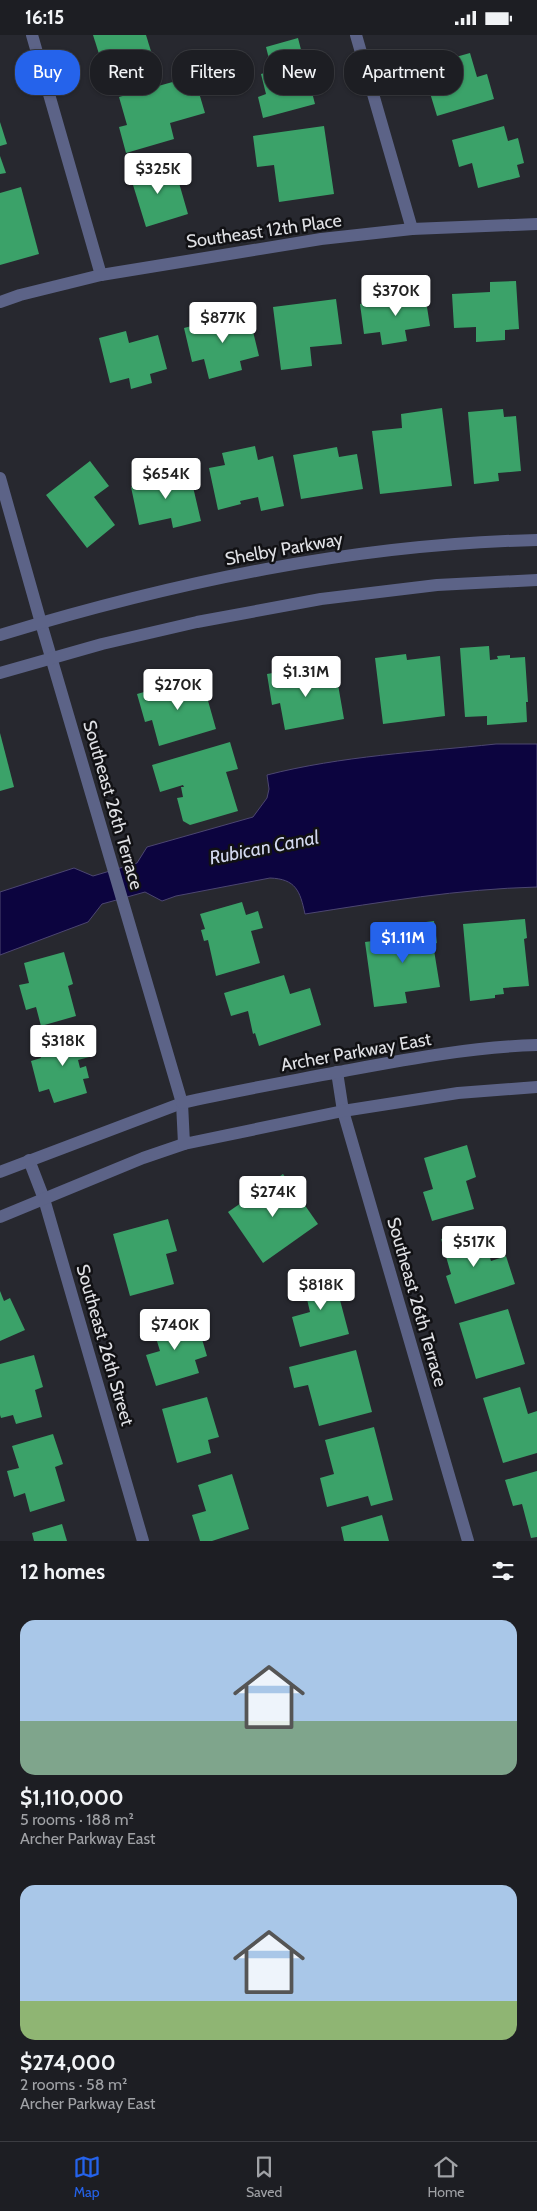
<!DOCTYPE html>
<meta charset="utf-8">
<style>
:root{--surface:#1d1e23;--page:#2a2b30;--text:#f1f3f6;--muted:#a0a2a6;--line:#3b3c41;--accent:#2563eb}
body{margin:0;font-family:Cabin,sans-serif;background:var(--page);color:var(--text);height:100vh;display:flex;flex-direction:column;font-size:19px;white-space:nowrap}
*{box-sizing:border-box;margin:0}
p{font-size:16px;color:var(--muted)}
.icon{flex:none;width:28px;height:28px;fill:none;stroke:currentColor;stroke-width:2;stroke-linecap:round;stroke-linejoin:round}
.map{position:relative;height:1506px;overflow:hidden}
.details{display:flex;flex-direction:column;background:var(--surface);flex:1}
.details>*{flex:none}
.hud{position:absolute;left:15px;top:15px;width:508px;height:45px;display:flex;gap:10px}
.price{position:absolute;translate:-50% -42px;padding:0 11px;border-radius:5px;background:#fff;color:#222;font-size:16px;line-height:32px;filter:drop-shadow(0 1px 2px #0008)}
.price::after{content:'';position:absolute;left:50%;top:30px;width:15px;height:11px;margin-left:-8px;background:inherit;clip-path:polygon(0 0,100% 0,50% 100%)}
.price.on{background:var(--accent);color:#fff}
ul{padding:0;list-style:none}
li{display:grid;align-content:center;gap:10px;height:265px;padding:0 20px}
li span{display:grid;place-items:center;height:155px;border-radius:15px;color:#555}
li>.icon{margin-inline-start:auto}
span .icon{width:90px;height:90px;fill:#fffc;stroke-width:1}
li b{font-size:21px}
h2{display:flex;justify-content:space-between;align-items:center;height:60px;padding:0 20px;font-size:21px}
.chip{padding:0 18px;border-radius:20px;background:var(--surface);box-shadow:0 1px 4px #0004,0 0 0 1px var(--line);font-size:18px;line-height:45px}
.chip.on{background:var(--accent);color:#fff}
.status{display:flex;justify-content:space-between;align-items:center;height:35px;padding:0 25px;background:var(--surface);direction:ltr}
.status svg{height:14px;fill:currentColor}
.menu{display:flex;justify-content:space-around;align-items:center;height:70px;border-top:1px solid var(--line);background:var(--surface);font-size:14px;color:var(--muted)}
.menu a{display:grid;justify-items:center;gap:2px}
.menu .on{color:var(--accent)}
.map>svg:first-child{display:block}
</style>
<div class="status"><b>16:15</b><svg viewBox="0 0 49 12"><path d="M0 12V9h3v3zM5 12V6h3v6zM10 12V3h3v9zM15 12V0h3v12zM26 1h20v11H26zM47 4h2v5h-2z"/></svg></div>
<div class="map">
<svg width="537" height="1506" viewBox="0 0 537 1506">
<rect width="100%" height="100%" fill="#27282f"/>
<!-- water -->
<path fill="#0c043f" stroke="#4c4671" d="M 496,709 L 537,709 L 537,852 C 459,854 382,867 305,879 C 300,856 296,844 270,843 L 176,861 L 162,866 L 145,857 L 102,869 L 88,887 L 0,920 L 0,857 L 74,833 L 93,841 L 137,828 L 147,812 L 253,782 L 267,763 L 269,754 L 267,740 C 341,721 420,717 496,709 Z"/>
<!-- building -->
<g fill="#3ba269">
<path d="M 93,0 L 146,0 L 154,26 L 106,41 Z"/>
<path d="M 298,3 L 315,69 L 263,83 L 258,62 L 266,59 L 261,39 L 272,36 L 266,12 Z"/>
<path d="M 470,18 L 477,42 L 487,39 L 494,64 L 437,81 L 430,58 L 446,54 L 438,27 Z"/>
<path d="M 194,41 L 205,78 L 170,88 L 174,104 L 126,118 L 119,92 L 127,90 L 119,62 Z"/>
<path d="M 0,87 L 7,109 L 0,111 Z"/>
<path d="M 324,91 L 334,159 L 279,167 L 274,130 L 257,132 L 253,101 Z"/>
<path d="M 504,91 L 508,106 L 518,103 L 524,128 L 517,130 L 520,142 L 478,153 L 472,128 L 459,132 L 452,105 Z"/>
<path d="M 0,121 L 6,138 L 0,139 Z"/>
<path d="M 160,127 L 165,145 L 177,141 L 188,179 L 146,192 L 129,137 Z"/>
<path d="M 21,152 L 39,219 L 0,230 L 0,158 Z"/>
<path d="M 516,246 L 519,294 L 505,295 L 505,305 L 476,307 L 476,292 L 454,293 L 452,259 L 490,257 L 490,247 Z"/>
<path d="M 424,253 L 430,291 L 405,295 L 407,306 L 382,310 L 380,297 L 364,299 L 360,269 L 408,262 L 407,256 Z"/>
<path d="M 336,264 L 342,309 L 310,312 L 312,331 L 281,335 L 273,272 Z"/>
<path d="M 248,276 L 259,321 L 240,326 L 242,335 L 209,344 L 204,324 L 192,327 L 184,293 Z"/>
<path d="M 126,296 L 129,308 L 158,300 L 167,334 L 150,339 L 152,348 L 131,354 L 129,343 L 110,348 L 99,303 Z"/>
<path d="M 442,373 L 452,451 L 380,459 L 372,396 L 402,393 L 401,379 Z"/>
<path d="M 503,374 L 504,382 L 516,381 L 521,436 L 498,438 L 499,446 L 474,449 L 468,377 Z"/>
<path d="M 255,411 L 258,425 L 273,421 L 284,471 L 261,476 L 258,462 L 240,466 L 241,469 L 218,475 L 209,433 L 225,430 L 222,418 Z"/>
<path d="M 337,412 L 339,422 L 357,419 L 363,454 L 301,464 L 293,420 Z"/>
<path d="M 90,426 L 109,451 L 94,462 L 115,490 L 87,513 L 46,460 Z"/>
<path d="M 169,435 L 171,444 L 190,439 L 201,486 L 173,493 L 171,483 L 139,490 L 131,452 L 148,448 L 146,440 Z"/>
<path d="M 489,611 L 490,625 L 498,624 L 497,621 L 510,620 L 510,623 L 525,622 L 528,667 L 526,667 L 527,687 L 487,690 L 487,681 L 465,682 L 460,613 Z"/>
<path d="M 406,619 L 407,625 L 440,621 L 445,681 L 383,689 L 375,623 Z"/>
<path d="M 306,632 L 308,643 L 336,638 L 344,684 L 285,695 L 280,668 L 272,670 L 267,639 Z"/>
<path d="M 201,641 L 216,694 L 159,711 L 152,685 L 145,687 L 137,659 Z"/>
<path d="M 0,698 L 14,752 L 0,756 Z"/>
<path d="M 230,707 L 238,734 L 226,737 L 238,776 L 190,790 L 183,786 L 177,763 L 183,762 L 181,752 L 184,752 L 183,750 L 160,757 L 152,730 Z"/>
<path d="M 242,867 L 246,880 L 258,876 L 263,893 L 251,896 L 260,928 L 216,941 L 208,905 L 204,906 L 201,895 L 205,894 L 200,879 Z"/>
<path d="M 525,884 L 527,903 L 524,904 L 529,951 L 503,953 L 504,959 L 495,960 L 495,963 L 470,966 L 463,889 Z"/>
<path d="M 434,886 L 437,908 L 433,909 L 440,952 L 405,957 L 407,968 L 374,972 L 365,907 L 396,903 L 394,891 Z"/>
<path d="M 64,917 L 73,949 L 68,951 L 76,981 L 41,991 L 36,972 L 26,975 L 19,950 L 29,948 L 24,928 Z"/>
<path d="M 284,940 L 290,959 L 310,953 L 321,990 L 259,1011 L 255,998 L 253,999 L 248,976 L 231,981 L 224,958 Z"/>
<path d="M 86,997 L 93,1021 L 78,1025 L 80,1033 L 86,1031 L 89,1043 L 83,1044 L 87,1058 L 54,1068 L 49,1054 L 39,1057 L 31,1026 L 41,1023 L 37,1011 Z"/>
<path d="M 467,1110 L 476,1142 L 466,1146 L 474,1174 L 432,1186 L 423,1157 L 433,1154 L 424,1123 Z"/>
<path d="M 283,1139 L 318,1189 L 263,1228 L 228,1177 Z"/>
<path d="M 168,1184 L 177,1216 L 166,1219 L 174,1249 L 130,1261 L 113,1199 Z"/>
<path d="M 470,1195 L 474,1209 L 485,1206 L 491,1226 L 506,1221 L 515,1249 L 455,1269 L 446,1241 L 451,1239 L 441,1204 Z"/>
<path d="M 332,1235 L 349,1299 L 300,1312 L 292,1282 L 310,1277 L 302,1243 Z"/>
<path d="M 0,1256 L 4,1266 L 10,1263 L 25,1295 L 0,1306 Z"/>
<path d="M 508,1274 L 525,1329 L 476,1344 L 459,1288 Z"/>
<path d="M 184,1280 L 189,1297 L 199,1294 L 207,1321 L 195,1325 L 199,1338 L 156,1351 L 146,1320 L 160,1316 L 152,1290 Z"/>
<path d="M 356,1315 L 372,1377 L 319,1391 L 308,1350 L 294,1353 L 289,1332 Z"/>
<path d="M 34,1320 L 43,1352 L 35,1355 L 42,1382 L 16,1389 L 13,1380 L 1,1383 L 0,1380 L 0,1329 Z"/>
<path d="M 520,1352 L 528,1379 L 537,1376 L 537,1418 L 503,1428 L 483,1363 Z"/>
<path d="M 207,1362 L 219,1402 L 208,1405 L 211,1418 L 177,1428 L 162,1374 Z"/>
<path d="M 374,1392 L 393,1465 L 371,1471 L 368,1461 L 327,1472 L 320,1443 L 334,1439 L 325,1405 Z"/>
<path d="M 53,1399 L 63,1429 L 55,1432 L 65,1466 L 30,1477 L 25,1458 L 14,1462 L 7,1436 L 19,1433 L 12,1411 Z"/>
<path d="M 537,1436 L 537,1502 L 531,1503 L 522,1469 L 513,1471 L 505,1445 Z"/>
<path d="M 232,1439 L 249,1494 L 212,1506 L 200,1506 L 192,1480 L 206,1476 L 198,1450 Z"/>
<path d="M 382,1480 L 389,1506 L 344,1506 L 341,1492 Z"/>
<path d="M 62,1489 L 67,1506 L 34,1506 L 32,1498 Z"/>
</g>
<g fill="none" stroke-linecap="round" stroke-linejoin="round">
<!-- minor -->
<g stroke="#5c6387" stroke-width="12">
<path d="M 32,0 L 101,240"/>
<path d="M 356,0 L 412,194"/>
<path d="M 0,267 L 20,260 L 101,240 L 321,204 L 412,194 L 537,189"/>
<path d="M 0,443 L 41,588"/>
<path d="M 337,1037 L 343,1076 L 468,1506"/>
<path d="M 29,1125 L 44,1164 L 143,1506"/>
<path d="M 0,1137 L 182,1068"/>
<path d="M 0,1182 L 143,1123 L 184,1109"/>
</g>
<!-- tertiary -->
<g stroke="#5c6387" stroke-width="12">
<path d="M 41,588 L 182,1068 L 184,1109 L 343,1076 L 458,1058 L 537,1052"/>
<path d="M 0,600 C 175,547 354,509 537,505"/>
<path d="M 0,638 L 102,609 L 197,587 L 321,564 L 437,550 L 537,545"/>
<path d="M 182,1068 C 234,1056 286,1047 338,1037 C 403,1025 470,1012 537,1010"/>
</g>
</g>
<g text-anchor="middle" stroke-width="5" stroke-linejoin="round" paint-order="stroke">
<!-- street labels -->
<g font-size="18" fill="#e0e1e5" stroke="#111114">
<text transform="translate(264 196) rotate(-8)" y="6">Southeast 12th Place</text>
<text transform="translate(284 514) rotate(-10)" y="6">Shelby Parkway</text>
<text transform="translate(113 770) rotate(74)" y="6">Southeast 26th Terrace</text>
<text transform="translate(356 1017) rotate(-10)" y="6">Archer Parkway East</text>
<text transform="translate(417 1267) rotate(74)" y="6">Southeast 26th Terrace</text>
<text transform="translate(105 1310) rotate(74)" y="6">Southeast 26th Street</text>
</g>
<!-- water labels -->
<g font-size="19" font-style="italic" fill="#d3d8ef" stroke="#111114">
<text transform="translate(264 812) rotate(-11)" y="7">Rubican Canal</text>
</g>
</g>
</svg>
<b class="price" style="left:158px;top:160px">$325K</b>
<b class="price" style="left:396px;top:282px">$370K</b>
<b class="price" style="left:223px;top:309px">$877K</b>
<b class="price" style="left:166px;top:465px">$654K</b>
<b class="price" style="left:306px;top:663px">$1.31M</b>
<b class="price" style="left:178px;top:676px">$270K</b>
<b class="price on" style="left:403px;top:929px">$1.11M</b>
<b class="price" style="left:63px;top:1032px">$318K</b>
<b class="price" style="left:273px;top:1183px">$274K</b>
<b class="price" style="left:474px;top:1233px">$517K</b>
<b class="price" style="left:321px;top:1276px">$818K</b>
<b class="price" style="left:175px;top:1316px">$740K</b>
<div class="hud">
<a class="chip on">Buy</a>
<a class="chip">Rent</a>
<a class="chip">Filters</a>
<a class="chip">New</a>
<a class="chip">Apartment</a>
</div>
</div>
<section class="details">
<h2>12 homes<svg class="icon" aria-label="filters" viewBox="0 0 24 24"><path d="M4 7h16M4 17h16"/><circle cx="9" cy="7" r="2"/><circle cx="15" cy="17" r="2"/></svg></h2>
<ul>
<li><span style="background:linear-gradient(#a9c7e8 65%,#7fa58c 0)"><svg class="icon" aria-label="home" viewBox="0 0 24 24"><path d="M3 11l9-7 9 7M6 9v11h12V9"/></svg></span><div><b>$1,110,000</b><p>5 rooms · 188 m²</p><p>Archer Parkway East</p></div></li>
<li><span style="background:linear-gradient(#a9c7e8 75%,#8fb573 0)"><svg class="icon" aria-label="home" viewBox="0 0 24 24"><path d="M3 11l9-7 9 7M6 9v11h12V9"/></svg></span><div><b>$274,000</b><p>2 rooms · 58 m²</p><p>Archer Parkway East</p></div></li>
</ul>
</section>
<nav class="menu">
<a class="on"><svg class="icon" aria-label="map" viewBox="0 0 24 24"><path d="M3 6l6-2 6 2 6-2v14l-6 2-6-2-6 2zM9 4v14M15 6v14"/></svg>Map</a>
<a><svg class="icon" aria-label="saved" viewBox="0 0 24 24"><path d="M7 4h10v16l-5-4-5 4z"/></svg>Saved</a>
<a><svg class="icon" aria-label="home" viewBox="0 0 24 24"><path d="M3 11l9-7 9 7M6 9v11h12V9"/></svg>Home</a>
</nav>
